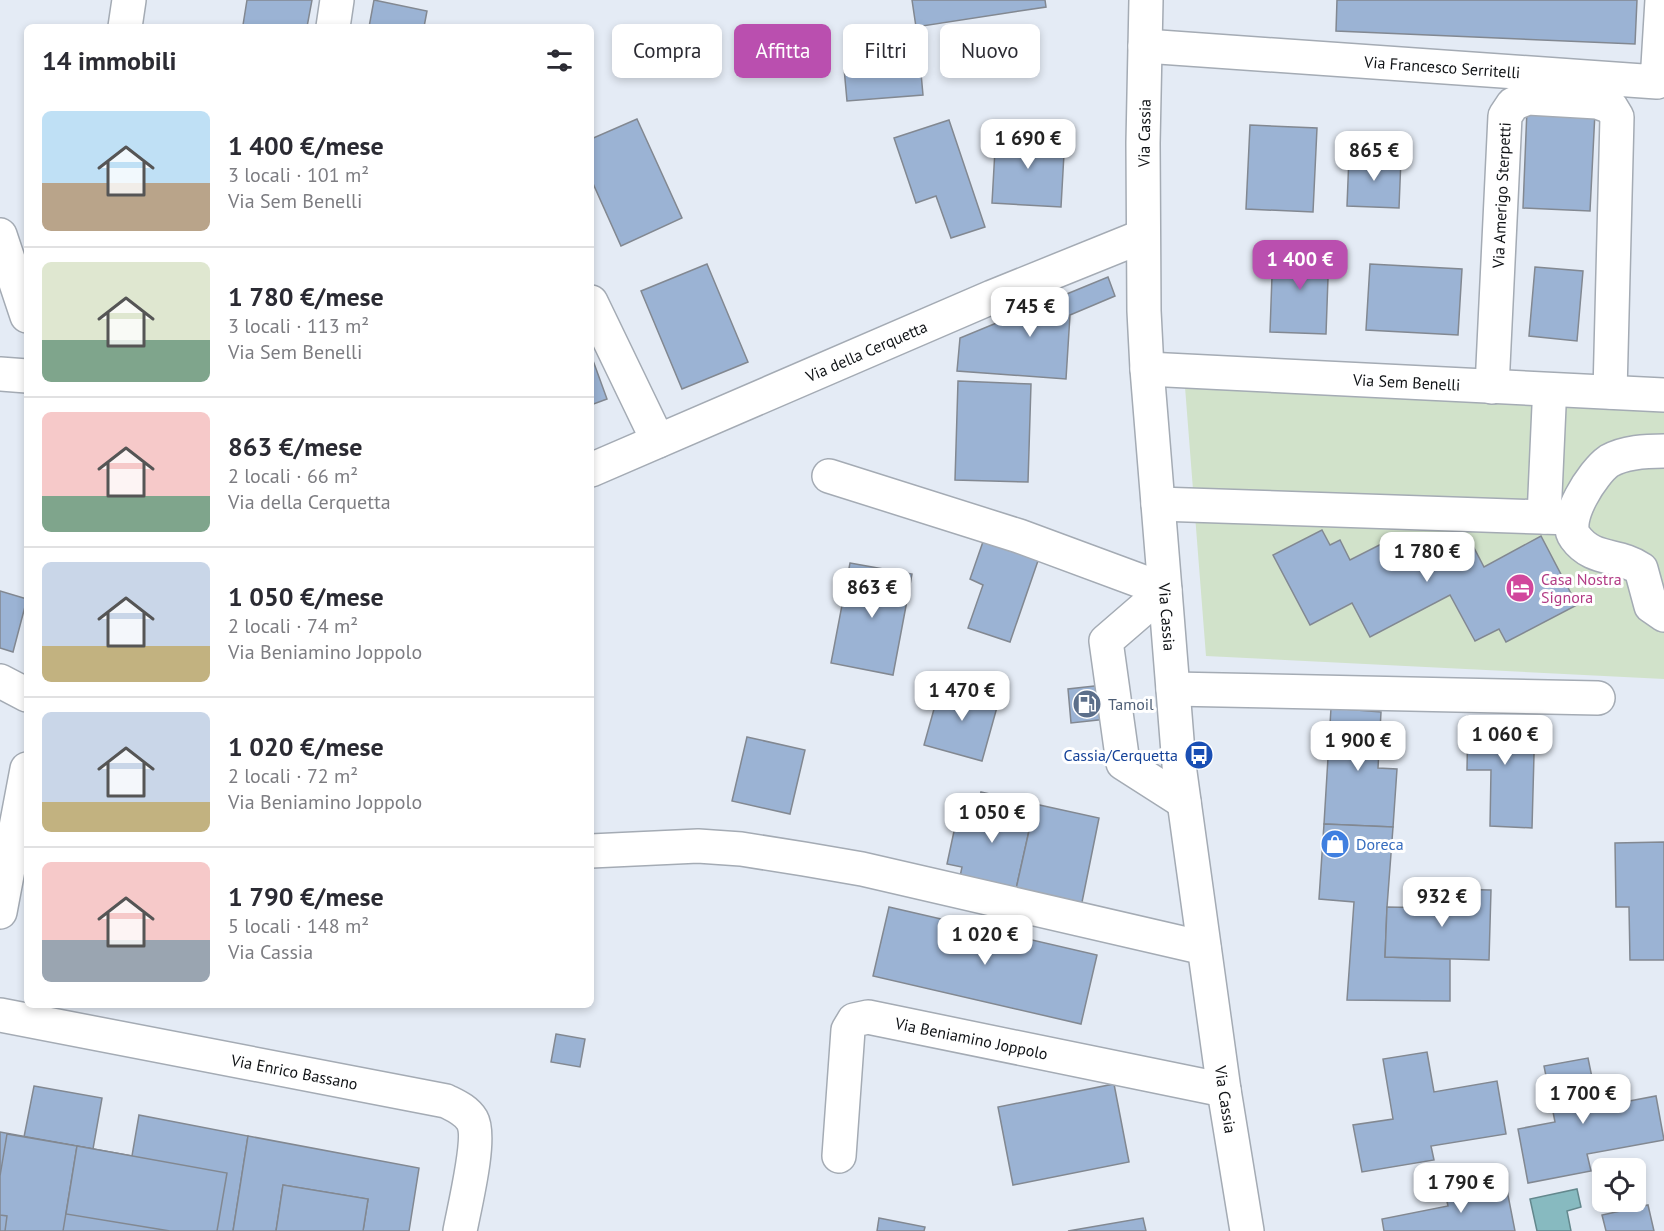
<!DOCTYPE html>
<html lang="it">
<meta charset="utf-8">
<style>
:root{--surface:#fff;--page:#f7f7f7;--text:#2b2b33;--muted:#7c7c81;--line:#e1e1e2;--accent:#ba4faf}
body{margin:0;font-family:"PT Sans",sans-serif;background:var(--page);color:var(--text);height:100vh;display:flex;flex-direction:column;font-size:22px;white-space:nowrap}
*{box-sizing:border-box;margin:0}
p{font-size:20px;color:var(--muted)}
.icon{flex:none;width:33px;height:33px;fill:none;stroke:currentColor;stroke-width:2;stroke-linecap:round;stroke-linejoin:round}
.map{position:relative;flex:1;overflow:hidden}
.drawer{position:absolute;left:24px;top:24px;width:570px;height:984px;display:flex;flex-direction:column;background:var(--surface);border-radius:9px;box-shadow:0 3px 9px #0003}
.drawer>*{flex:none}
.guide{position:absolute;left:612px;top:24px;width:570px;height:54px;display:flex;gap:12px}
.buttons{position:absolute;left:1592px;top:1158px;display:grid;gap:12px}
.buttons a{display:grid;place-items:center;width:54px;height:54px;border-radius:9px;background:var(--surface);box-shadow:0 3px 9px #0003;font-size:30px}
.price{position:absolute;translate:-50% -51px;padding:0 14px;border-radius:12px;background:#fff;color:#222;font-size:20px;line-height:39px;filter:drop-shadow(0 2px 3px #0008)}
.price::after{content:'';position:absolute;left:50%;top:36px;width:18px;height:14px;margin-left:-9px;background:inherit;clip-path:polygon(0 0,100% 0,50% 100%)}
.price.on{background:var(--accent);color:#fff}
ul{padding:0;list-style:none}
li{display:flex;align-items:center;gap:18px;height:150px;padding:0 18px}
li+li{border-top:2px solid var(--line)}
li span{display:grid;place-items:center;flex:none;width:168px;height:120px;border-radius:9px;color:#555}
li>.icon{margin-inline-start:auto}
span .icon{width:72px;height:72px;fill:#fffc;stroke-width:1}
li b{font-size:26px}
h2{display:flex;justify-content:space-between;align-items:center;height:72px;padding:0 18px;font-size:26px}
.pill{padding:0 21px;border-radius:9px;background:var(--surface);box-shadow:0 3px 9px #0003;font-size:21px;line-height:54px}
.pill.on{background:var(--accent);color:#fff}
.map>svg:first-child{display:block}
</style>
<div class="map">
<svg width="1664" height="1231" viewBox="0 0 1664 1231">
<rect width="100%" height="100%" fill="#e4ebf5"/>
<!-- green -->
<path fill="#d1e2ca" fill-rule="evenodd" d="M 1185,387 L 1664,412 L 1664,679 L 1206,656 ZM 1322,530 L 1330,545 L 1340,540 L 1350,560 L 1402,533 L 1410,547 L 1438,533 L 1442,541 L 1468,548 L 1473,546 L 1484,567 L 1541,537 L 1577,605 L 1506,642 L 1499,629 L 1474,641 L 1450,595 L 1370,637 L 1352,603 L 1310,625 L 1273,555 Z"/>
<!-- water -->
<path fill="#87bac0" stroke="#63888d" stroke-width="1.5" d="M 1577,1189 L 1581,1207 L 1567,1211 L 1571,1231 L 1537,1231 L 1530,1199 Z"/>
<!-- building -->
<g fill="#9bb3d4" stroke="#828891" stroke-width="1.5">
<path d="M 247,0 L 312,0 L 307,27 L 243,25 Z"/>
<path d="M 374,0 L 427,11 L 424,27 L 369,27 Z"/>
<path d="M 912,0 L 1045,0 L 1046,7 L 916,27 Z"/>
<path d="M 1337,0 L 1637,0 L 1635,44 L 1336,31 Z"/>
<path d="M 920,62 L 923,95 L 847,101 L 844,68 Z"/>
<path d="M 1527,109 L 1595,112 L 1590,211 L 1523,208 Z"/>
<path d="M 637,119 L 682,218 L 621,246 L 591,179 L 591,139 Z"/>
<path d="M 949,120 L 985,227 L 951,238 L 936,196 L 916,203 L 894,138 Z"/>
<path d="M 1250,125 L 1317,128 L 1313,212 L 1246,209 Z"/>
<path d="M 996,132 L 1065,136 L 1061,207 L 992,203 Z"/>
<path d="M 1349,156 L 1401,158 L 1399,208 L 1347,206 Z"/>
<path d="M 1273,248 L 1329,250 L 1326,334 L 1270,332 Z"/>
<path d="M 707,264 L 748,362 L 682,389 L 641,291 Z"/>
<path d="M 1370,264 L 1462,269 L 1458,335 L 1366,330 Z"/>
<path d="M 1535,267 L 1583,271 L 1577,341 L 1529,336 Z"/>
<path d="M 1108,277 L 1115,296 L 1070,315 L 1066,379 L 957,371 L 960,338 Z"/>
<path d="M 591,355 L 607,399 L 591,405 Z"/>
<path d="M 958,381 L 1031,384 L 1028,482 L 955,480 Z"/>
<path d="M 1322,530 L 1330,545 L 1340,540 L 1350,560 L 1403,533 L 1410,547 L 1438,533 L 1442,541 L 1460,532 L 1468,548 L 1473,546 L 1484,567 L 1541,536 L 1577,605 L 1506,642 L 1499,629 L 1475,641 L 1450,595 L 1370,637 L 1352,603 L 1310,625 L 1273,555 Z"/>
<path d="M 985,536 L 1040,555 L 1010,642 L 968,628 L 983,585 L 970,579 Z"/>
<path d="M 850,563 L 912,574 L 893,675 L 831,663 Z"/>
<path d="M 0,591 L 27,599 L 13,652 L 0,648 Z"/>
<path d="M 941,684 L 999,700 L 982,761 L 924,745 Z"/>
<path d="M 1103,685 L 1107,719 L 1071,723 L 1068,689 Z"/>
<path d="M 1331,708 L 1381,712 L 1378,768 L 1397,769 L 1393,827 L 1324,824 Z"/>
<path d="M 1468,716 L 1535,718 L 1532,828 L 1490,826 L 1491,770 L 1467,770 Z"/>
<path d="M 747,737 L 805,750 L 790,814 L 732,801 Z"/>
<path d="M 981,792 L 1035,804 L 1014,898 L 958,886 L 962,867 L 947,864 L 959,808 L 976,812 Z"/>
<path d="M 1035,804 L 1099,818 L 1080,912 L 1014,898 Z"/>
<path d="M 1324,824 L 1393,827 L 1387,907 L 1385,957 L 1450,959 L 1450,1001 L 1347,1000 L 1354,902 L 1319,899 Z"/>
<path d="M 1664,842 L 1664,960 L 1630,960 L 1629,907 L 1616,907 L 1615,843 Z"/>
<path d="M 1439,889 L 1491,890 L 1489,960 L 1385,957 L 1387,907 L 1438,908 Z"/>
<path d="M 889,907 L 1097,955 L 1081,1024 L 873,976 Z"/>
<path d="M 556,1034 L 585,1039 L 580,1067 L 551,1062 Z"/>
<path d="M 1427,1052 L 1434,1092 L 1497,1081 L 1506,1134 L 1431,1146 L 1434,1160 L 1362,1172 L 1353,1125 L 1393,1119 L 1383,1059 Z"/>
<path d="M 1588,1058 L 1598,1107 L 1656,1096 L 1664,1140 L 1587,1154 L 1591,1171 L 1528,1183 L 1518,1129 L 1555,1122 L 1544,1066 Z"/>
<path d="M 1114,1084 L 1129,1162 L 1013,1185 L 998,1107 Z"/>
<path d="M 34,1086 L 102,1098 L 93,1149 L 24,1137 Z"/>
<path d="M 139,1115 L 248,1136 L 233,1231 L 0,1231 L 0,1132 L 132,1156 Z"/>
<path d="M 7,1134 L 77,1146 L 63,1231 L 5,1231 L 7,1216 L 0,1215 L 0,1176 Z"/>
<path d="M 248,1136 L 419,1168 L 409,1231 L 363,1231 L 368,1199 L 283,1185 L 276,1231 L 233,1231 Z"/>
<path d="M 77,1146 L 227,1173 L 217,1231 L 170,1231 L 66,1214 Z"/>
<path d="M 283,1185 L 368,1199 L 363,1231 L 276,1231 Z"/>
<path d="M 1506,1185 L 1515,1231 L 1384,1231 L 1382,1219 L 1448,1206 L 1446,1197 Z"/>
<path d="M 1648,1205 L 1654,1231 L 1606,1231 L 1602,1215 Z"/>
<path d="M 879,1218 L 925,1227 L 924,1231 L 877,1231 Z"/>
<path d="M 1143,1218 L 1146,1231 L 1068,1231 Z"/>
</g>
<g fill="none" stroke-linecap="round" stroke-linejoin="round">
<!-- minor casing -->
<g stroke="#a4abb4" stroke-width="36">
<g id="minor">
<path d="M 125,27 L 129,0"/>
<path d="M 333,27 L 337,0"/>
<path id="s1" d="M 1145,46 L 1657,82 L 1662,0"/>
<path d="M 0,235 L 27,316"/>
<path d="M 591,302 L 658,441"/>
<path id="s2" d="M 1147,369 L 1664,395"/>
<path d="M 0,374 L 27,376"/>
<path id="s3" d="M 1492,387 L 1505,116 L 1513,104 L 1528,98 L 1597,102 L 1611,107 L 1617,117 L 1610,392"/>
<path d="M 1664,451 C 1646,451 1625,452 1609,461 C 1593,472 1562,520 1575,537 C 1593,562 1618,553 1641,569 L 1651,606 L 1664,615"/>
<path id="s4" d="M 591,470 L 992,297 L 1143,236"/>
<path d="M 829,476 L 1019,536 L 1165,590 L 1106,641 L 1123,763 L 1184,802"/>
<path d="M 1158,504 L 1572,518"/>
<path d="M 1544,517 L 1549,406"/>
<path d="M 0,681 L 27,695"/>
<path d="M 1173,689 L 1598,698"/>
<path d="M 591,851 L 698,846 L 741,849 L 804,859 L 862,869 L 1204,948"/>
<path d="M 0,912 L 27,769"/>
<path id="s5" d="M 0,1015 L 446,1101 C 456,1106 466,1110 472,1120 C 482,1137 464,1209 460,1231"/>
<path id="s6" d="M 839,1156 L 848,1030 L 854,1020 L 868,1017 L 1224,1090"/>
</g>
</g>
<!-- major casing -->
<g stroke="#a4abb4" stroke-width="36">
<g id="major">
<path id="s7" d="M 1146,0 L 1143,143 L 1144,311 L 1147,369 L 1165,590 L 1179,765 L 1224,1090 L 1247,1231"/>
</g>
</g>
<!-- minor -->
<use href="#minor" stroke="#fff" stroke-width="33"/>
<!-- major -->
<use href="#major" stroke="#fff" stroke-width="33"/>
</g>
<!-- icons -->
<defs>
<g id="hotel-disc" transform="scale(1.5)"><circle r="9.5" fill="#d1479c" stroke="#fff"/><path d="M-6-4.5h1.5V1H6V5H4.5V3h-9V5H-6ZM-4 0a1.8 1.8 0 1 1 3.6 0ZM.5 0V-2.5h3Q6-2.5 6 0Z" fill="#fff"/></g>
<g id="fuel-disc" transform="scale(1.5)"><circle r="9.5" fill="#5c6f8a" stroke="#fff"/><path d="M-5.5-6h7V0h2V4h1.3V-2.5L3-4.5l.8-.8L6-3V5H2.5V1h-1V6h-7ZM-4.2-4.7v3.2H.2V-4.7Z" fill="#fff"/></g>
<g id="bus-disc" transform="scale(1.5)"><circle r="9.5" fill="#1a4fb4" stroke="#fff"/><path d="M-5-6H5V4H4V6H2V4H-2V6H-4V4H-5ZM-3.5-4V0h7V-4ZM-3.5 1.2v1.5H-2V1.2ZM2 1.2v1.5H3.5V1.2Z" fill="#fff"/></g>
<g id="shop-disc" transform="scale(1.5)"><circle r="9.5" fill="#3f7fe0" stroke="#fff"/><path d="M-5-2.5h2.3a2.7 3.5 0 0 1 5.4 0H5L5.5 6h-11ZM-1.5-2.5h3a1.5 2.3 0 0 0-3 0Z" fill="#fff"/></g>
</defs>
<g fill-rule="evenodd">
<use href="#hotel-disc" x="1520" y="588"/>
<use href="#fuel-disc" x="1087" y="704"/>
<use href="#bus-disc" x="1199" y="755"/>
<use href="#shop-disc" x="1335" y="844"/>
</g>
<g text-anchor="middle" stroke-width="6" stroke-linejoin="round" paint-order="stroke">
<!-- street labels -->
<g font-size="16" fill="#101316" stroke="#fff">
<text dy="6" stroke="none"><textPath href="#s1" startOffset="298">Via Francesco Serritelli</textPath></text>
<text transform="translate(1144 133) rotate(-89)" y="6">Via Cassia</text>
<text dy="6" stroke="none"><textPath href="#s3" startOffset="192">Via Amerigo Sterpetti</textPath></text>
<text dy="6" stroke="none"><textPath href="#s4" startOffset="300">Via della Cerquetta</textPath></text>
<text dy="6" stroke="none"><textPath href="#s2" startOffset="260">Via Sem Benelli</textPath></text>
<text dy="6" stroke="none"><textPath href="#s7" startOffset="618">Via Cassia</textPath></text>
<text dy="6" stroke="none"><textPath href="#s6" startOffset="258">Via Beniamino Joppolo</textPath></text>
<text dy="6" stroke="none"><textPath href="#s5" startOffset="300">Via Enrico Bassano</textPath></text>
<text dy="6" stroke="none"><textPath href="#s7" startOffset="1104">Via Cassia</textPath></text>
</g>
<!-- hotel labels -->
<g font-size="16" fill="#b23c85" stroke="#fff" text-anchor="start">
<text x="1541" y="585">Casa Nostra<tspan x="1541" dy="18">Signora</tspan></text>
</g>
<!-- service labels -->
<g font-size="16" fill="#4e5e75" stroke="#fff" text-anchor="start">
<text x="1108" y="710">Tamoil</text>
</g>
<!-- transit labels -->
<g font-size="16" fill="#164399" stroke="#fff" text-anchor="end">
<text x="1178" y="761">Cassia/Cerquetta</text>
</g>
<!-- shop labels -->
<g font-size="16" fill="#366cbe" stroke="#fff" text-anchor="start">
<text x="1356" y="850">Doreca</text>
</g>
</g>
</svg>
<div class="buttons">
<a><svg class="icon" aria-label="locate" viewBox="0 0 24 24"><circle cx="12" cy="12" r="6"/><path d="M12 2v4M12 18v4M2 12h4M18 12h4"/></svg></a>
</div>
<b class="price" style="left:1028px;top:170px">1 690 €</b>
<b class="price" style="left:1374px;top:182px">865 €</b>
<b class="price on" style="left:1300px;top:291px">1 400 €</b>
<b class="price" style="left:1030px;top:338px">745 €</b>
<b class="price" style="left:1427px;top:583px">1 780 €</b>
<b class="price" style="left:872px;top:619px">863 €</b>
<b class="price" style="left:962px;top:722px">1 470 €</b>
<b class="price" style="left:1505px;top:766px">1 060 €</b>
<b class="price" style="left:1358px;top:772px">1 900 €</b>
<b class="price" style="left:992px;top:844px">1 050 €</b>
<b class="price" style="left:1442px;top:928px">932 €</b>
<b class="price" style="left:985px;top:966px">1 020 €</b>
<b class="price" style="left:1583px;top:1125px">1 700 €</b>
<b class="price" style="left:1461px;top:1214px">1 790 €</b>
<div class="guide">
<a class="pill">Compra</a>
<a class="pill on">Affitta</a>
<a class="pill">Filtri</a>
<a class="pill">Nuovo</a>
</div>
<section class="drawer">
<h2>14 immobili<svg class="icon" aria-label="filters" viewBox="0 0 24 24"><path d="M4 7h16M4 17h16"/><circle cx="9" cy="7" r="2"/><circle cx="15" cy="17" r="2"/></svg></h2>
<ul>
<li><span style="background:linear-gradient(#bfe0f5 60%,#b9a48a 0)"><svg class="icon" aria-label="home" viewBox="0 0 24 24"><path d="M3 11l9-7 9 7M6 9v11h12V9"/></svg></span><div><b>1 400 €/mese</b><p>3 locali · 101 m²</p><p>Via Sem Benelli</p></div></li>
<li><span style="background:linear-gradient(#dfe7d0 65%,#7fa58c 0)"><svg class="icon" aria-label="home" viewBox="0 0 24 24"><path d="M3 11l9-7 9 7M6 9v11h12V9"/></svg></span><div><b>1 780 €/mese</b><p>3 locali · 113 m²</p><p>Via Sem Benelli</p></div></li>
<li><span style="background:linear-gradient(#f6c9c9 70%,#7fa58c 0)"><svg class="icon" aria-label="home" viewBox="0 0 24 24"><path d="M3 11l9-7 9 7M6 9v11h12V9"/></svg></span><div><b>863 €/mese</b><p>2 locali · 66 m²</p><p>Via della Cerquetta</p></div></li>
<li><span style="background:linear-gradient(#c9d6e8 70%,#c2b280 0)"><svg class="icon" aria-label="home" viewBox="0 0 24 24"><path d="M3 11l9-7 9 7M6 9v11h12V9"/></svg></span><div><b>1 050 €/mese</b><p>2 locali · 74 m²</p><p>Via Beniamino Joppolo</p></div></li>
<li><span style="background:linear-gradient(#c9d6e8 75%,#c2b280 0)"><svg class="icon" aria-label="home" viewBox="0 0 24 24"><path d="M3 11l9-7 9 7M6 9v11h12V9"/></svg></span><div><b>1 020 €/mese</b><p>2 locali · 72 m²</p><p>Via Beniamino Joppolo</p></div></li>
<li><span style="background:linear-gradient(#f6c9c9 65%,#9aa5b1 0)"><svg class="icon" aria-label="home" viewBox="0 0 24 24"><path d="M3 11l9-7 9 7M6 9v11h12V9"/></svg></span><div><b>1 790 €/mese</b><p>5 locali · 148 m²</p><p>Via Cassia</p></div></li>
</ul>
</section>
</div>
